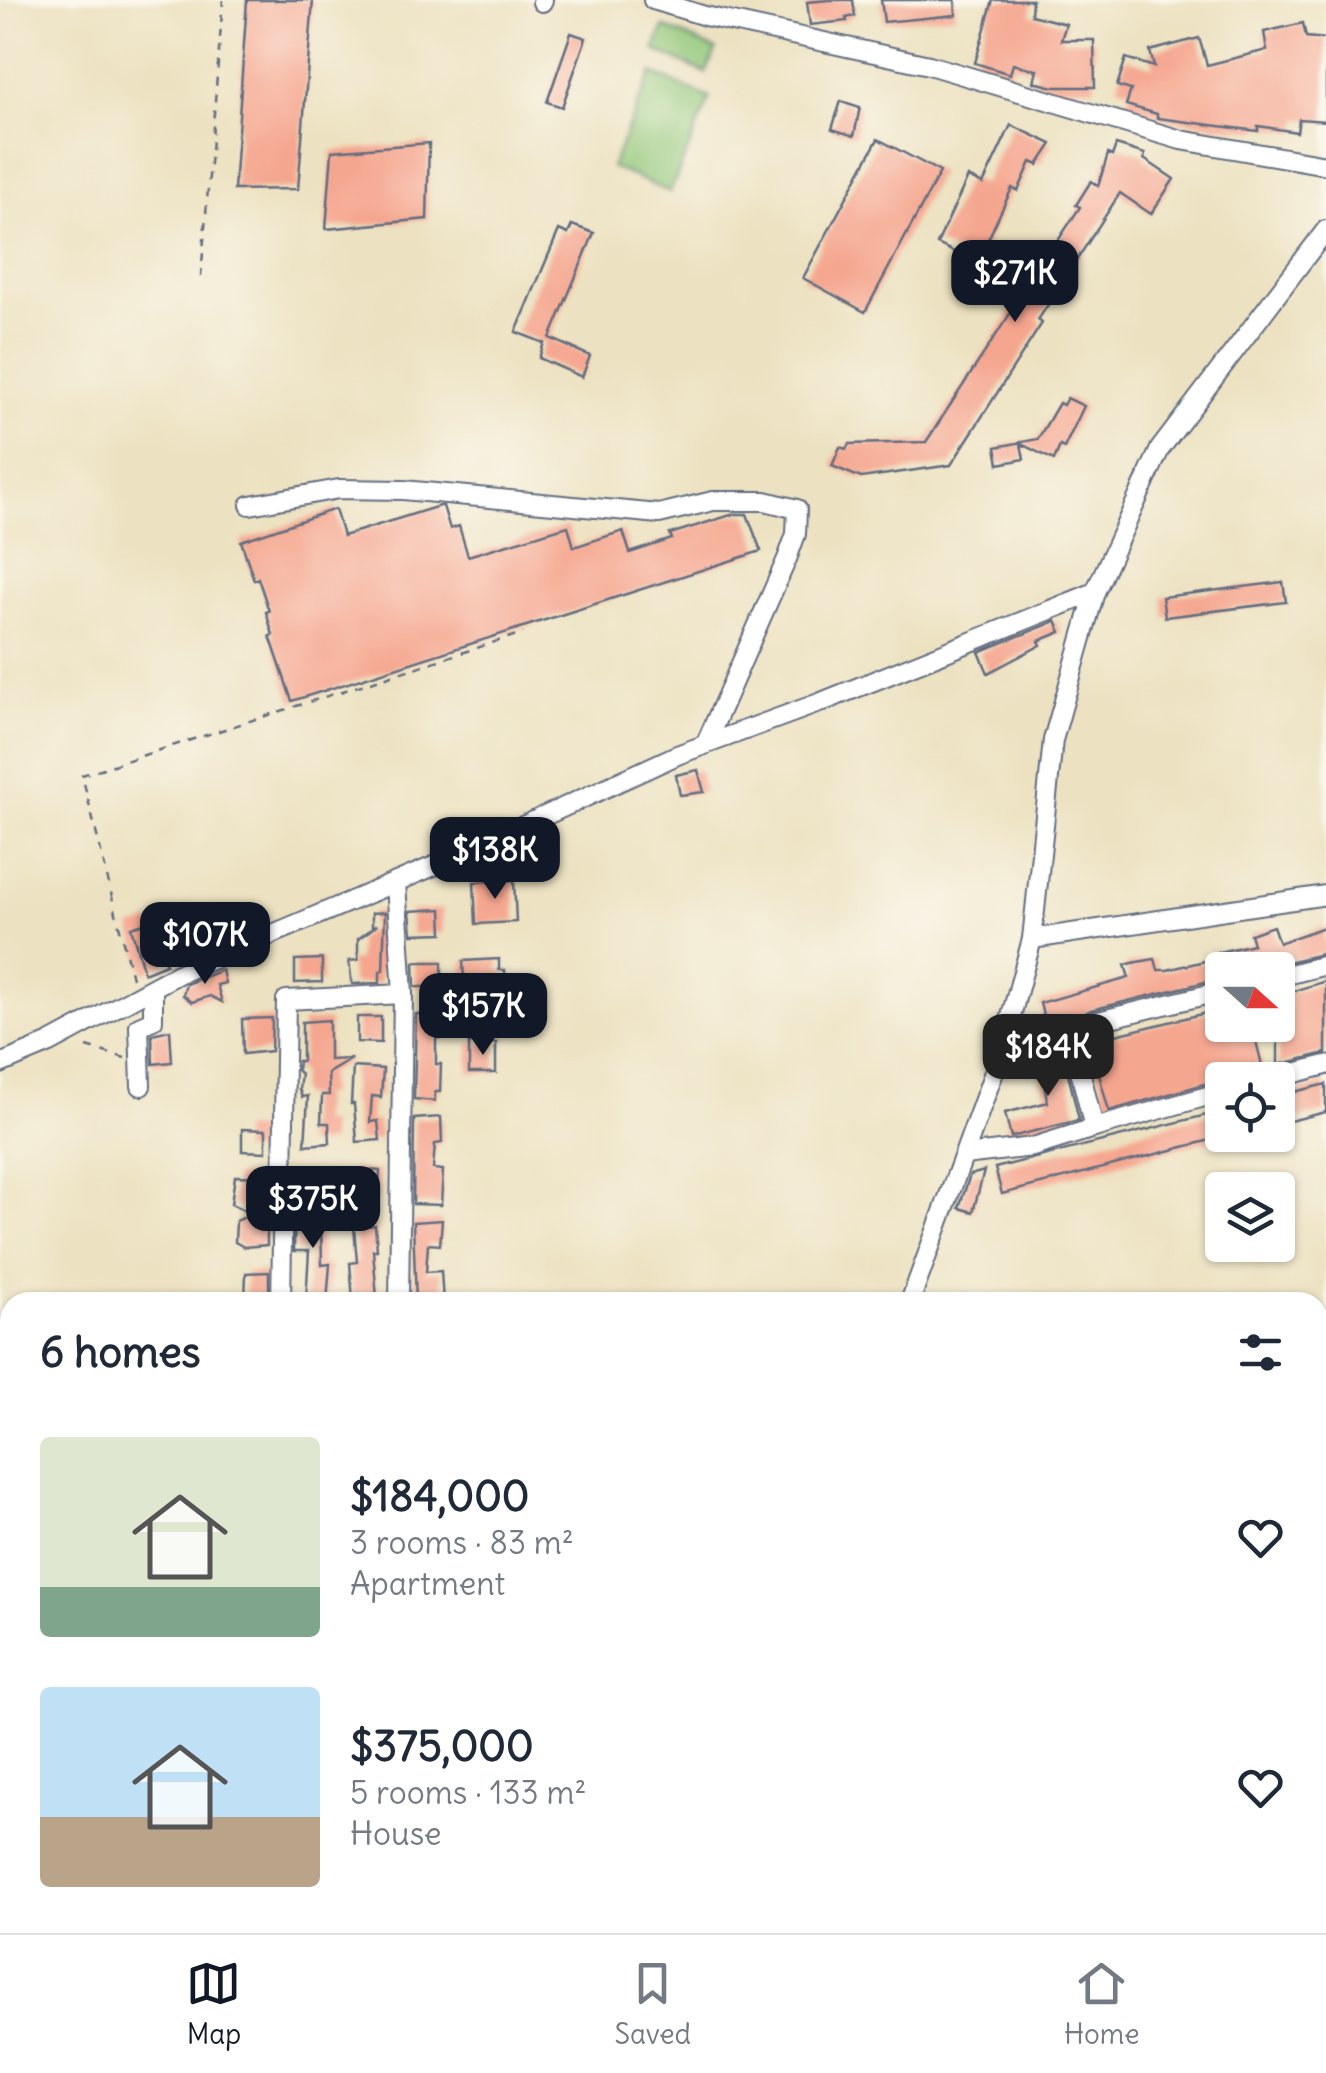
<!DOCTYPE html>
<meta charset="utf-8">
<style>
:root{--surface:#fff;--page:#f2f2f3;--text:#1f2937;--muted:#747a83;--line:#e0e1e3;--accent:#111827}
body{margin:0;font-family:Delius,sans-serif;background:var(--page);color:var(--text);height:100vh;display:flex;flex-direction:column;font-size:38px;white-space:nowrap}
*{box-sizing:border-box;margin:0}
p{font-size:32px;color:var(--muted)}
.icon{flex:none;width:55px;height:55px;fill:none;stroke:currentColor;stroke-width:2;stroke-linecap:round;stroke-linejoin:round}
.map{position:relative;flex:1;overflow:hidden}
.side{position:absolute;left:0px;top:1292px;width:1328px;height:642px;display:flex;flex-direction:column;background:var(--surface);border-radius:30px 30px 0 0;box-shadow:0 2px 8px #0004}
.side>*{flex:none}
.needle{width:65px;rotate:111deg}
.fabs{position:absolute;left:1205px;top:952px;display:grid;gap:20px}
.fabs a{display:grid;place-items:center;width:90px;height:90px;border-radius:10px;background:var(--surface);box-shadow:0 2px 8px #0004;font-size:50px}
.price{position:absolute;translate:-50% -85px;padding:0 22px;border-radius:20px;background:var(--accent);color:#fff;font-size:32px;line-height:65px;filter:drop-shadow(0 2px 5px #0008)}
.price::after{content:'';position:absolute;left:50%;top:60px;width:30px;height:22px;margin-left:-15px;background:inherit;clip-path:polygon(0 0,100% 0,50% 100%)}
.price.current{background:#222;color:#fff}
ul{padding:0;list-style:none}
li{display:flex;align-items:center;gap:30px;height:250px;padding:0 40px}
li span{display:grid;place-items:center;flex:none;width:280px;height:200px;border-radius:10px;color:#555}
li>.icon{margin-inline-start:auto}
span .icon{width:120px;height:120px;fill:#fffc;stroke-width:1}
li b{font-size:42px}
h2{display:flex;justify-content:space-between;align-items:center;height:120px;padding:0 40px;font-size:42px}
.dock{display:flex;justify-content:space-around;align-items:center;height:140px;border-top:2px solid var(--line);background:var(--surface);font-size:28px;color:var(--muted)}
.dock a{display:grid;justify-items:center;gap:5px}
.dock .current{color:var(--accent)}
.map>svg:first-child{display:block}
</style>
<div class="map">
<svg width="1326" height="1933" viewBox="0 0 1326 1933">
<rect width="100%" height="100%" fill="#fbf7ec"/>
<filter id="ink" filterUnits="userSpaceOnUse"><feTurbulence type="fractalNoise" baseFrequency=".01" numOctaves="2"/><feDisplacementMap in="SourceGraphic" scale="20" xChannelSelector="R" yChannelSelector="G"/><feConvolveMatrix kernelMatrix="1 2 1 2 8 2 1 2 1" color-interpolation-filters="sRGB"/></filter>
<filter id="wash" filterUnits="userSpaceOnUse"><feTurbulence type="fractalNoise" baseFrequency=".0048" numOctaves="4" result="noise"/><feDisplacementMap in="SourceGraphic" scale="40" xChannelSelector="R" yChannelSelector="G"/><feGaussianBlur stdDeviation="2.25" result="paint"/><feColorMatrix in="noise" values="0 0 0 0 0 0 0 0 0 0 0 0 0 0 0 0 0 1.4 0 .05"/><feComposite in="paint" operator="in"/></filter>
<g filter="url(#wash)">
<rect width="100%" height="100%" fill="#ece1c0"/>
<!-- green -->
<g fill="#91c678" stroke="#567a6b" stroke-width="2.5">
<path d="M 664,27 L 716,50 L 706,73 L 654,50 Z"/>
<path d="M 652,73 L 710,98 L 670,192 L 611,167 Z"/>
</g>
<g id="blocks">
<!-- building -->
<g fill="#f5a68f">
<path d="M 247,0 L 313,0 L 298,189 L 234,190 Z"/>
<path d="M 829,0 L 853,0 L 855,16 L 846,18 L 847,21 L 810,25 L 807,2 Z"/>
<path d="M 881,0 L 955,0 L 956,15 L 884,22 Z"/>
<path d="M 993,0 L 1032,0 L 1031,15 L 1066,24 L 1061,40 L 1094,40 L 1095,87 L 1054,87 L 1034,82 L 1037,70 L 1013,64 L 1010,74 L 975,63 Z"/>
<path d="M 1303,23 L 1306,37 L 1326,39 L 1326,121 L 1299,119 L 1297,132 L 1258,126 L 1258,131 L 1157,118 L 1157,114 L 1126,105 L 1131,90 L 1117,86 L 1126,58 L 1154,67 L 1150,51 L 1199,38 L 1207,65 L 1267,50 L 1264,32 Z"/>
<path d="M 571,33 L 586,38 L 562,107 L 547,102 Z"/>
<path d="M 841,101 L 860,107 L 854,136 L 832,129 Z"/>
<path d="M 1011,125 L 1052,144 L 1038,165 L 1031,162 L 1018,191 L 1012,188 L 977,263 L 937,244 L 968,177 L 983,184 Z"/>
<path d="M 878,139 L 940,172 L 865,312 L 803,278 Z"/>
<path d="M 429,143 L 427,219 L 326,229 L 332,151 Z"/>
<path d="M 1116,145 L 1145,154 L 1144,159 L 1174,179 L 1151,214 L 1120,193 L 1038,320 L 1042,323 L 951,465 L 861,478 L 832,466 L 840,447 L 846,449 L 849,444 L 926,442 L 1080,207 L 1076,205 L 1091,181 L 1098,186 L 1108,154 L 1112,156 Z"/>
<path d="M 572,225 L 594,233 L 550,338 L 590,356 L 582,377 L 539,358 L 544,343 L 516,332 L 559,230 L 568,234 Z"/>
<path d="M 1067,398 L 1084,406 L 1064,448 L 1060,446 L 1054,460 L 1021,444 L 1024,459 L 999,464 L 996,447 L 1038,439 L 1059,403 L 1063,405 Z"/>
<path d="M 439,506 L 443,506 L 450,529 L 459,526 L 468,556 L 568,526 L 574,547 L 623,531 L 630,553 L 672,539 L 670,534 L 734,514 L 747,514 L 761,551 L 292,701 L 270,636 L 273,635 L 266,612 L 269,611 L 258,578 L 254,580 L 241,541 L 335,509 L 343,536 Z"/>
<path d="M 1283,582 L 1286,602 L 1165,617 L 1162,597 Z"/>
<path d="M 1056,621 L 1061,632 L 1039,641 L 1041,645 L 988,673 L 979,652 Z"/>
<path d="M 698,770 L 704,792 L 680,795 L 676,775 Z"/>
<path d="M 514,880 L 516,922 L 476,924 L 474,882 Z"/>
<path d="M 442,909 L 443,933 L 412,934 L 410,911 Z"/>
<path d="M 385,912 L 383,970 L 380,971 L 380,983 L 352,984 L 349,961 L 358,960 L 358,939 L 377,925 L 372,926 L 372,913 Z"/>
<path d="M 150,921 L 166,964 L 144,973 L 131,927 Z"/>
<path d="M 1273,926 L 1279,943 L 1324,927 L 1326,953 L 1275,965 L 1268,970 L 1222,970 L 1222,978 L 1091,1010 L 1072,1020 L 1046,1027 L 1040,1003 L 1129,978 L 1125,965 L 1137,962 L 1155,959 L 1158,970 L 1167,970 L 1213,959 L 1211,954 L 1253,944 L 1250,934 Z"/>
<path d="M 322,959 L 322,982 L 295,983 L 295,960 Z"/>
<path d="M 499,959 L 499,970 L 505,970 L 507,1011 L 466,1014 L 463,961 Z"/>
<path d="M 414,962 L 442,962 L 442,987 L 415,987 Z"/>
<path d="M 222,970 L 225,983 L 217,985 L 222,1002 L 210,996 L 192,1002 L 183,995 L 186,984 Z"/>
<path d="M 1326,981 L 1326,1053 L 1278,1065 L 1278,996 Z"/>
<path d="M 1222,1009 L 1222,1025 L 1252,1025 L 1263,1069 L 1257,1075 L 1239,1080 L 1237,1076 L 1219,1080 L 1109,1111 L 1097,1067 L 1094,1068 L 1089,1052 L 1091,1041 Z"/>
<path d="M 416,1014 L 442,1014 L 442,1038 L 436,1038 L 436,1064 L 441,1064 L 440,1092 L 435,1092 L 435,1101 L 414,1099 Z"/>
<path d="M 357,1017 L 381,1017 L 381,1043 L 357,1042 Z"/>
<path d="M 272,1018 L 271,1051 L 243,1054 L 242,1019 Z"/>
<path d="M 329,1020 L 329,1060 L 352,1059 L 328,1073 L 329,1095 L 322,1095 L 321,1123 L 329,1123 L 330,1143 L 305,1145 L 308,1096 L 302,1097 L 299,1089 L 301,1074 L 297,1070 L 298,1061 L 302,1061 L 302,1022 Z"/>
<path d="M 170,1030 L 172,1062 L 153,1064 L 152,1034 Z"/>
<rect x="469" y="1043" width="27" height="30"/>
<path d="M 1062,1048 L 1079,1120 L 1011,1137 L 1005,1113 L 1048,1102 L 1036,1055 Z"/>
<path d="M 353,1067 L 383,1069 L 381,1097 L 372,1096 L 370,1122 L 378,1121 L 380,1140 L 357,1142 L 354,1104 L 351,1104 Z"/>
<path d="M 1326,1084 L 1326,1112 L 1278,1124 L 1278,1096 Z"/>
<path d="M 1222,1111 L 1222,1137 L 1002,1194 L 995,1168 Z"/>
<path d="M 441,1117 L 442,1143 L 435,1144 L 433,1169 L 443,1170 L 441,1205 L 413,1204 L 414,1119 Z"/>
<path d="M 242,1129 L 266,1130 L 266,1152 L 242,1151 Z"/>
<path d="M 353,1169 L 380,1171 L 378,1201 L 351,1199 Z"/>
<path d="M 984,1171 L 973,1212 L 959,1208 L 970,1175 Z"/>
<path d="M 235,1176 L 266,1177 L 267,1245 L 244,1247 L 235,1242 L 236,1221 L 252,1214 L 231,1204 Z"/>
<path d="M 295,1210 L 333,1210 L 332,1223 L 321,1223 L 322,1265 L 330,1264 L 327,1302 L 306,1301 L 309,1251 L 294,1251 Z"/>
<path d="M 442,1220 L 440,1245 L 428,1244 L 426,1272 L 441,1271 L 443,1302 L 416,1302 L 413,1222 Z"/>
<path d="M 375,1225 L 377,1250 L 373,1250 L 377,1298 L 353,1300 L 350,1263 L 357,1262 L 354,1227 Z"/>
<path d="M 269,1272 L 269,1301 L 245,1302 L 246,1273 Z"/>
</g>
</g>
</g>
<g filter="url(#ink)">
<use href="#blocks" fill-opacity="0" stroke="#646d80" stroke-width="2.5"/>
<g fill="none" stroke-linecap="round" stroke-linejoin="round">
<!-- minor casing -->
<g stroke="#646d80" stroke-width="22">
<g id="minor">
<path d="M 653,0 L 705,16 L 929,65 L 1181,140 L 1326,165"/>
<path d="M 542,2 L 543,0"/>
<path d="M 250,505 L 339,489 L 403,490 L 659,514 L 713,501 L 765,501 L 797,509 L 796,534 L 787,559 L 706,743"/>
<path d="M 396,883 L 403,994 L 399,1302"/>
<path d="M 1032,939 L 1326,895"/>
<path d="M 1278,977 L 1326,965"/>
<path d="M 1222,991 L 1094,1022 L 1080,1031 L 1076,1054 L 1094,1128 L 1222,1092"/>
<path d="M 0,1064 L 50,1043 L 178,974 L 460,855 L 677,755 L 819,703 L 1095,592"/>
<path d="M 1268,1080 L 1326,1065"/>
<path d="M 141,1086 L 139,1026 L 153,1020 L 153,988"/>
<path d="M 964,1155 L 1033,1147 L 1094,1128"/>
<path d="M 281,1302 L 286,1000 L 403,994"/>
<path d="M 910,1302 L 1001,1053 L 1032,939 L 1053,740 L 1095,592 L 1160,449 L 1326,230"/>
<path d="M 0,1919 L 10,1914"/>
</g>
</g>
<!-- path -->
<g stroke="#646d80" stroke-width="2.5" stroke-dasharray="8 8" stroke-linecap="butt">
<path d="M 201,277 L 223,0"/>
<path d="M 132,978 L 82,775 L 523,633"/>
<path d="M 87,1047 L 125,1058"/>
</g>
<!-- minor -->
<use href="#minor" stroke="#fff" stroke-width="18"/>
</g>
</g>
</svg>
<div class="fabs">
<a><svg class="needle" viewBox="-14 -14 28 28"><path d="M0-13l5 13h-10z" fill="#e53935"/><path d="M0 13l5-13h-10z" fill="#747a83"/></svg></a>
<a><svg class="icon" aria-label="locate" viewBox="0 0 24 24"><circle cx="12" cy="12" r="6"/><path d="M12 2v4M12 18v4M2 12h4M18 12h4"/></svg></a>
<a><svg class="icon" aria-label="layers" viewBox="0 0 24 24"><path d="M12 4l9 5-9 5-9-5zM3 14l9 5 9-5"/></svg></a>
</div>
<b class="price" style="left:1015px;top:325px">$271K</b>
<b class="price" style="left:495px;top:902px">$138K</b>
<b class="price" style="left:205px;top:987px">$107K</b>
<b class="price" style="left:483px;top:1058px">$157K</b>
<b class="price current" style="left:1048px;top:1099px">$184K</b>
<b class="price" style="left:313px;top:1251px">$375K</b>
<section class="side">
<h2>6 homes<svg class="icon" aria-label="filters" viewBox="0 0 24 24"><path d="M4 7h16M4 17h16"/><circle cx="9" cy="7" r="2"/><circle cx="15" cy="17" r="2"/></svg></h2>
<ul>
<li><span style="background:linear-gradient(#dfe7d0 75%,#7fa58c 0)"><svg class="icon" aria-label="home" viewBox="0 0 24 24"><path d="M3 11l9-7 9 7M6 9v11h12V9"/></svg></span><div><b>$184,000</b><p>3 rooms · 83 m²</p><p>Apartment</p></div><svg class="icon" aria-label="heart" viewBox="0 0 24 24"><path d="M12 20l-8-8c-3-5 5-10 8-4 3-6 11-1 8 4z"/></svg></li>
<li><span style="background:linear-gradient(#bfe0f5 65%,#b9a48a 0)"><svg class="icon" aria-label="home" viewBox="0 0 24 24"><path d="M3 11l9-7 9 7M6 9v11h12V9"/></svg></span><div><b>$375,000</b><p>5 rooms · 133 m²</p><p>House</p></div><svg class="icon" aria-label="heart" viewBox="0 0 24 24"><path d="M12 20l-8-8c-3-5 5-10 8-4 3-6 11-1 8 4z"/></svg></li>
</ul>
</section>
</div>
<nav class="dock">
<a class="current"><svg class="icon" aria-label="map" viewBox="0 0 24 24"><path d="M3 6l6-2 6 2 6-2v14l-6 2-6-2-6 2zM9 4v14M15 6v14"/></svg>Map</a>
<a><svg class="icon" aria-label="saved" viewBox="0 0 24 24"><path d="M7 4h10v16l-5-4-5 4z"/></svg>Saved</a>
<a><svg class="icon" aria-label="home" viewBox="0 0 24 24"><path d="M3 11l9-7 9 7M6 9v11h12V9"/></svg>Home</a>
</nav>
